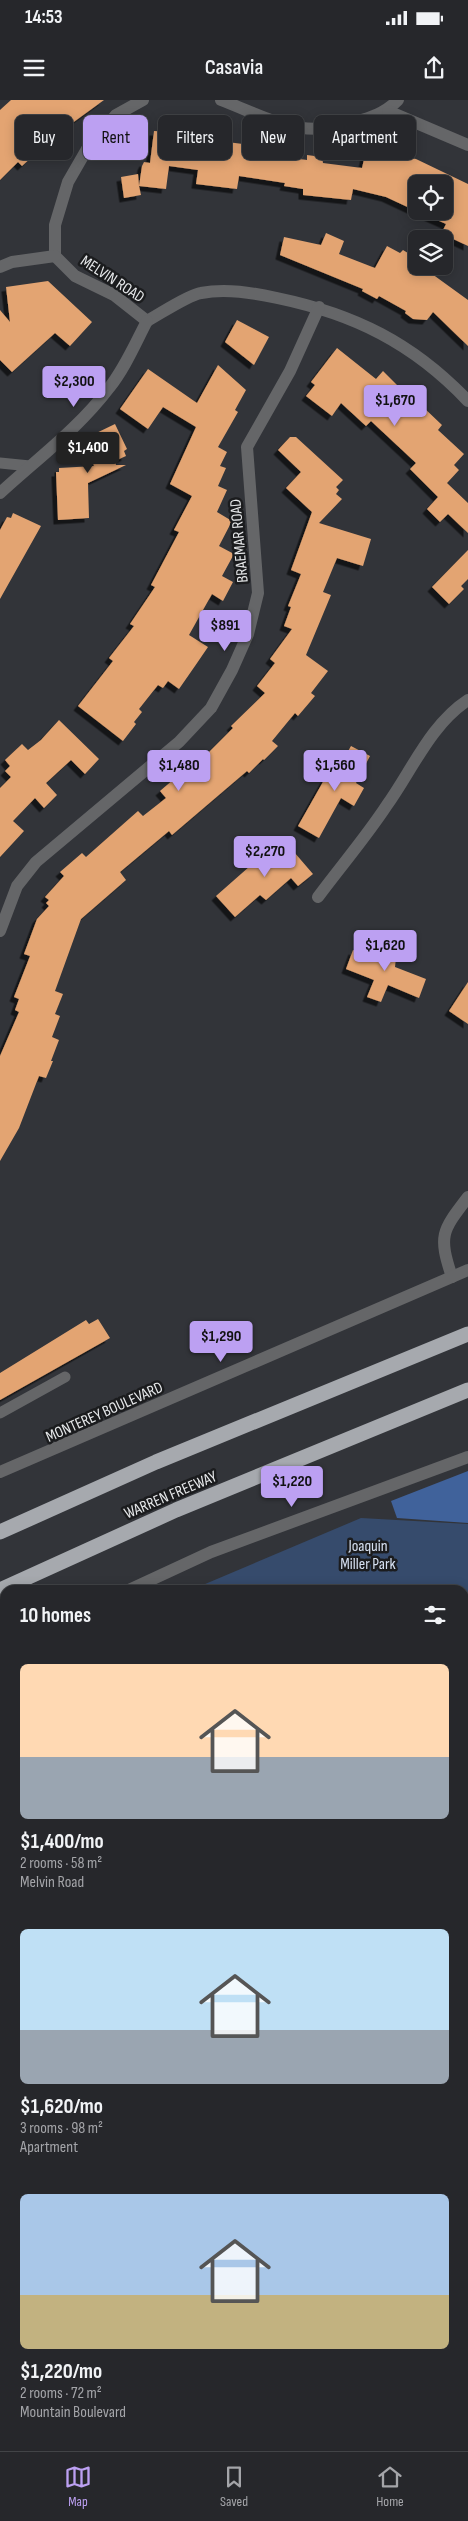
<!DOCTYPE html>
<meta charset="utf-8">
<style>
:root{--surface:#26272b;--page:#323337;--text:#f1f3f6;--muted:#a4a5a9;--line:#424447;--accent:#bca0f2}
body{margin:0;font-family:"Sofia Sans Condensed",sans-serif;background:var(--page);color:var(--text);height:100vh;display:flex;flex-direction:column;font-size:19px;white-space:nowrap}
*{box-sizing:border-box;margin:0}
p{font-size:16px;color:var(--muted)}
.icon{flex:none;width:28px;height:28px;fill:none;stroke:currentColor;stroke-width:2;stroke-linecap:round;stroke-linejoin:round}
.map{position:relative;flex:1;overflow:hidden}
.panel{position:absolute;left:0px;top:1485px;width:469px;height:866px;display:flex;flex-direction:column;background:var(--surface);border-radius:15px 15px 0 0;box-shadow:0 2px 12px #0003,0 0 0 1px var(--line)}
.panel>*{flex:none}
.guide{position:absolute;left:15px;top:15px;width:439px;height:45px;display:flex;gap:10px}
.buttons{position:absolute;left:408px;top:75px;display:grid;gap:10px}
.buttons a{display:grid;place-items:center;width:45px;height:45px;border-radius:8px;background:var(--surface);box-shadow:0 2px 12px #0003,0 0 0 1px var(--line);font-size:25px}
.price{position:absolute;translate:-50% -42px;padding:0 11px;border-radius:5px;background:var(--accent);color:#111;font-size:16px;line-height:32px;filter:drop-shadow(0 1px 2px #0008)}
.price::after{content:'';position:absolute;left:50%;top:30px;width:15px;height:11px;margin-left:-8px;background:inherit;clip-path:polygon(0 0,100% 0,50% 100%)}
.price.selected{background:#222;color:#fff}
ul{padding:0;list-style:none}
li{display:grid;align-content:center;gap:10px;height:265px;padding:0 20px}
li span{display:grid;place-items:center;height:155px;border-radius:8px;color:#555}
li>.icon{margin-inline-start:auto}
span .icon{width:90px;height:90px;fill:#fffc;stroke-width:1}
li b{font-size:21px}
h2{display:flex;justify-content:space-between;align-items:center;height:60px;padding:0 20px;font-size:21px}
.pill{padding:0 18px;border-radius:8px;background:var(--surface);box-shadow:0 2px 12px #0003,0 0 0 1px var(--line);font-size:18px;line-height:45px}
.pill.selected{background:var(--accent);color:#111}
.status{display:flex;justify-content:space-between;align-items:center;height:35px;padding:0 25px;background:var(--surface);direction:ltr}
.status svg{height:14px;fill:currentColor}
header{display:flex;justify-content:space-between;align-items:center;height:65px;padding:0 20px;background:var(--surface);font-size:22px;font-weight:600}
.menu{display:flex;justify-content:space-around;align-items:center;height:70px;border-top:1px solid var(--line);background:var(--surface);font-size:14px;color:var(--muted)}
.menu a{display:grid;justify-items:center;gap:2px}
.menu .selected{color:var(--accent)}
.map>svg:first-child{display:block}
</style>
<div class="status"><b>14:53</b><svg viewBox="0 0 49 12"><path d="M0 12V9h3v3zM5 12V6h3v6zM10 12V3h3v9zM15 12V0h3v12zM26 1h20v11H26zM47 4h2v5h-2z"/></svg></div>
<header><svg class="icon" aria-label="menu" viewBox="0 0 24 24"><path d="M4 6h16M4 12h16M4 18h16"/></svg>Casavia<svg class="icon" aria-label="share" viewBox="0 0 24 24"><path d="M12 15V3M7 8l5-5 5 5M5 13v7h14v-7"/></svg></header>
<div class="map">
<svg width="468" height="2351" viewBox="0 0 468 2351">
<defs>
<filter id="shadow"><feDropShadow dx="-4.5" dy="4.5" stdDeviation="0" flood-color="#0009"/></filter>
</defs>
<rect width="100%" height="100%" fill="#323439"/>
<!-- green -->
<g fill="#364b6c">
<path d="M 361,1418 L 468,1424 L 468,2276 L 464,2283 L 464,1490 L 191,1490 Z"/>
<path d="M 79,2346 L 434,2346 L 442,2351 L 79,2351 Z"/>
</g>
<!-- forest -->
<path fill="#40629b" d="M 468,1371 L 468,1423 L 397,1418 L 391,1401 Z"/>
<g fill="none" stroke-linecap="round" stroke-linejoin="round">
<!-- stream -->
<g stroke="#001244" stroke-width="5.5">
<path d="M 464,1954 L 468,1950"/>
<path d="M 229,2351 L 231,2346"/>
</g>
</g>
<!-- building -->
<g fill="#e3a472" filter="url(#shadow)">
<path d="M 11,0 L 104,0 L 71,24 L 74,27 L 59,40 L 55,36 L 22,66 L 18,62 L 0,80 L 0,10 Z"/>
<path d="M 154,31 L 173,32 L 172,40 L 218,46 L 219,41 L 243,44 L 242,52 L 307,60 L 307,55 L 322,57 L 323,63 L 362,68 L 365,55 L 390,61 L 392,54 L 416,59 L 468,84 L 468,146 L 449,137 L 450,133 L 443,130 L 446,124 L 417,111 L 444,111 L 444,84 L 416,84 L 416,111 L 386,97 L 353,89 L 351,100 L 303,95 L 303,89 L 284,86 L 285,83 L 239,76 L 237,89 L 196,84 L 198,70 L 169,66 L 166,89 L 139,86 L 141,95 L 124,98 L 121,77 L 138,74 L 139,86 L 142,66 L 144,62 L 150,63 Z"/>
<path d="M 326,133 L 344,141 L 339,154 L 375,168 L 387,146 L 400,153 L 403,150 L 416,158 L 416,166 L 421,166 L 468,200 L 468,246 L 433,212 L 427,220 L 413,219 L 405,213 L 406,211 L 379,196 L 377,199 L 362,191 L 363,189 L 280,155 L 284,137 L 321,145 Z"/>
<path d="M 48,181 L 92,222 L 70,246 L 55,233 L 12,272 L 0,260 L 0,210 L 10,222 L 6,187 Z"/>
<path d="M 237,220 L 269,237 L 254,265 L 225,242 Z"/>
<path d="M 337,248 L 376,279 L 383,271 L 420,308 L 422,306 L 442,325 L 438,330 L 464,354 L 454,365 L 459,370 L 447,383 L 468,403 L 468,433 L 448,414 L 440,422 L 427,409 L 438,397 L 410,369 L 416,363 L 371,321 L 366,326 L 341,303 L 332,316 L 306,296 L 315,285 L 311,282 Z"/>
<path d="M 218,265 L 246,290 L 235,310 L 238,312 L 218,347 L 227,352 L 220,366 L 226,368 L 218,386 L 227,390 L 217,412 L 232,421 L 219,446 L 234,454 L 222,476 L 233,482 L 223,501 L 212,494 L 189,535 L 208,547 L 195,566 L 179,589 L 168,581 L 163,588 L 158,585 L 139,609 L 142,612 L 134,622 L 136,624 L 123,641 L 78,606 L 113,561 L 109,558 L 134,526 L 130,524 L 155,487 L 151,485 L 179,432 L 174,430 L 192,396 L 170,384 L 196,327 L 163,307 L 148,329 L 120,309 L 148,269 L 197,303 Z"/>
<path d="M 115,324 L 127,349 L 124,351 L 126,356 L 115,361 L 116,365 L 126,365 L 88,383 L 89,418 L 58,420 L 56,372 L 59,372 L 59,368 L 94,366 L 86,350 L 91,348 L 86,338 Z"/>
<path d="M 290,337 L 296,337 L 343,380 L 336,387 L 339,390 L 336,394 L 342,399 L 319,423 L 371,439 L 363,466 L 337,458 L 323,492 L 331,495 L 306,555 L 328,571 L 311,593 L 315,596 L 298,616 L 295,613 L 272,641 L 278,646 L 264,660 L 263,659 L 249,673 L 247,671 L 172,735 L 169,731 L 120,772 L 126,780 L 81,819 L 55,891 L 63,894 L 55,914 L 60,916 L 52,937 L 59,940 L 51,961 L 53,961 L 46,978 L 39,976 L 19,1028 L 0,1061 L 0,956 L 19,912 L 15,910 L 19,899 L 14,897 L 30,856 L 24,854 L 37,819 L 49,806 L 46,803 L 49,800 L 45,797 L 64,776 L 60,772 L 82,753 L 86,757 L 138,711 L 143,716 L 166,698 L 160,691 L 202,655 L 204,657 L 233,628 L 231,626 L 265,593 L 257,586 L 275,563 L 270,559 L 292,529 L 284,526 L 291,507 L 288,506 L 301,474 L 291,470 L 312,412 L 286,388 L 301,372 L 278,350 Z"/>
<path d="M 13,413 L 41,426 L 0,499 L 0,430 L 7,417 L 11,418 Z"/>
<path d="M 468,450 L 468,479 L 461,486 L 464,489 L 449,504 L 432,487 Z"/>
<path d="M 59,620 L 99,659 L 85,674 L 71,660 L 46,683 L 57,695 L 44,708 L 35,698 L 13,721 L 24,731 L 0,757 L 0,688 L 11,677 L 5,671 L 10,666 L 5,660 L 22,644 L 28,650 L 41,640 Z"/>
<path d="M 351,646 L 370,656 L 356,683 L 364,688 L 354,706 L 341,698 L 319,738 L 298,726 L 328,673 L 331,676 L 336,668 L 338,669 Z"/>
<path d="M 282,738 L 313,774 L 298,786 L 291,778 L 266,800 L 260,795 L 235,817 L 216,796 Z"/>
<path d="M 383,834 L 398,840 L 395,867 L 426,879 L 419,898 L 388,885 L 381,902 L 367,897 L 374,880 L 346,869 L 353,850 L 380,861 Z"/>
<path d="M 468,882 L 468,924 L 449,911 Z"/>
<path d="M 98,1219 L 110,1238 L 0,1300 L 0,1273 L 86,1220 L 89,1224 Z"/>
</g>
<g fill="none" stroke-linecap="round" stroke-linejoin="round">
<!-- service -->
<g stroke="#656668" stroke-width="11">
<path d="M 0,363 L 30,366"/>
<path d="M 0,1313 L 65,1277"/>
<path d="M 0,2060 L 5,2069"/>
<path d="M 0,2158 L 5,2147"/>
</g>
<!-- minor -->
<g stroke="#656668" stroke-width="12">
<path d="M 143,0 L 116,15 L 87,49 L 68,82 L 55,125 L 55,156 L 75,176 L 114,195 L 147,221"/>
<path d="M 221,0 C 275,21 303,41 362,20 C 377,15 387,11 398,0"/>
<path d="M 388,11 L 468,45"/>
<path d="M 0,167 L 12,162 L 55,156"/>
<path d="M 147,221 C 160,214 188,195 201,193 C 226,188 253,193 277,198 C 354,214 413,243 468,301"/>
<path d="M 0,393 C 37,359 79,328 109,288 C 125,268 135,244 147,221"/>
<path d="M 318,797 C 341,766 366,737 387,705 C 412,670 431,624 468,600"/>
<path d="M 0,831 L 17,786 L 36,762 L 179,642 L 211,608 L 232,570 L 248,534 L 258,493 L 247,347 L 290,271 L 319,207"/>
<path d="M 0,1642 L 5,1650"/>
</g>
<!-- tertiary -->
<g stroke="#656668" stroke-width="12">
<path d="M 452,1177 C 438,1135 442,1131 468,1097"/>
<path d="M 0,1372 L 468,1170"/>
<path d="M 129,1490 L 211,1452 L 468,1357"/>
<path d="M 0,1549 L 5,1547"/>
</g>
<!-- motorway -->
<g stroke="#a6a9ae" stroke-width="15">
<path d="M 0,1432 L 156,1362 L 468,1234"/>
<path d="M 0,1490 L 176,1410 L 468,1290"/>
</g>
</g>
<g text-anchor="middle" stroke-width="5" stroke-linejoin="round" paint-order="stroke">
<!-- street labels -->
<g font-size="16" fill="#e7e9eb" stroke="#1b1c1e">
<text transform="translate(113 178) rotate(33)" y="6">MELVIN ROAD</text>
<text transform="translate(238 441) rotate(-95)" y="6">BRAEMAR ROAD</text>
<text transform="translate(104 1311) rotate(-24)" y="6">MONTEREY BOULEVARD</text>
<text transform="translate(170 1394) rotate(-23)" y="6">WARREN FREEWAY</text>
</g>
<!-- park labels -->
<g font-size="16" fill="#d6e0f1" stroke="#1b1c1e">
<text x="368" y="1451">Joaquin<tspan x="368" dy="18">Miller Park</tspan></text>
</g>
</g>
</svg>
<div class="buttons">
<a><svg class="icon" aria-label="locate" viewBox="0 0 24 24"><circle cx="12" cy="12" r="6"/><path d="M12 2v4M12 18v4M2 12h4M18 12h4"/></svg></a>
<a><svg class="icon" aria-label="layers" viewBox="0 0 24 24"><path d="M12 4l9 5-9 5-9-5zM3 14l9 5 9-5"/></svg></a>
</div>
<b class="price" style="left:74px;top:308px">$2,300</b>
<b class="price" style="left:395px;top:327px">$1,670</b>
<b class="price selected" style="left:88px;top:374px">$1,400</b>
<b class="price" style="left:225px;top:552px">$891</b>
<b class="price" style="left:179px;top:692px">$1,480</b>
<b class="price" style="left:335px;top:692px">$1,560</b>
<b class="price" style="left:265px;top:778px">$2,270</b>
<b class="price" style="left:385px;top:872px">$1,620</b>
<b class="price" style="left:221px;top:1263px">$1,290</b>
<b class="price" style="left:292px;top:1408px">$1,220</b>
<div class="guide">
<a class="pill">Buy</a>
<a class="pill selected">Rent</a>
<a class="pill">Filters</a>
<a class="pill">New</a>
<a class="pill">Apartment</a>
</div>
<section class="panel">
<h2>10 homes<svg class="icon" aria-label="filters" viewBox="0 0 24 24"><path d="M4 7h16M4 17h16"/><circle cx="9" cy="7" r="2"/><circle cx="15" cy="17" r="2"/></svg></h2>
<ul>
<li><span style="background:linear-gradient(#ffd9b3 60%,#9aa5b1 0)"><svg class="icon" aria-label="home" viewBox="0 0 24 24"><path d="M3 11l9-7 9 7M6 9v11h12V9"/></svg></span><div><b>$1,400/mo</b><p>2 rooms · 58 m²</p><p>Melvin Road</p></div></li>
<li><span style="background:linear-gradient(#bfe0f5 65%,#9aa5b1 0)"><svg class="icon" aria-label="home" viewBox="0 0 24 24"><path d="M3 11l9-7 9 7M6 9v11h12V9"/></svg></span><div><b>$1,620/mo</b><p>3 rooms · 98 m²</p><p>Apartment</p></div></li>
<li><span style="background:linear-gradient(#a9c7e8 65%,#c2b280 0)"><svg class="icon" aria-label="home" viewBox="0 0 24 24"><path d="M3 11l9-7 9 7M6 9v11h12V9"/></svg></span><div><b>$1,220/mo</b><p>2 rooms · 72 m²</p><p>Mountain Boulevard</p></div></li>
</ul>
</section>
</div>
<nav class="menu">
<a class="selected"><svg class="icon" aria-label="map" viewBox="0 0 24 24"><path d="M3 6l6-2 6 2 6-2v14l-6 2-6-2-6 2zM9 4v14M15 6v14"/></svg>Map</a>
<a><svg class="icon" aria-label="saved" viewBox="0 0 24 24"><path d="M7 4h10v16l-5-4-5 4z"/></svg>Saved</a>
<a><svg class="icon" aria-label="home" viewBox="0 0 24 24"><path d="M3 11l9-7 9 7M6 9v11h12V9"/></svg>Home</a>
</nav>
